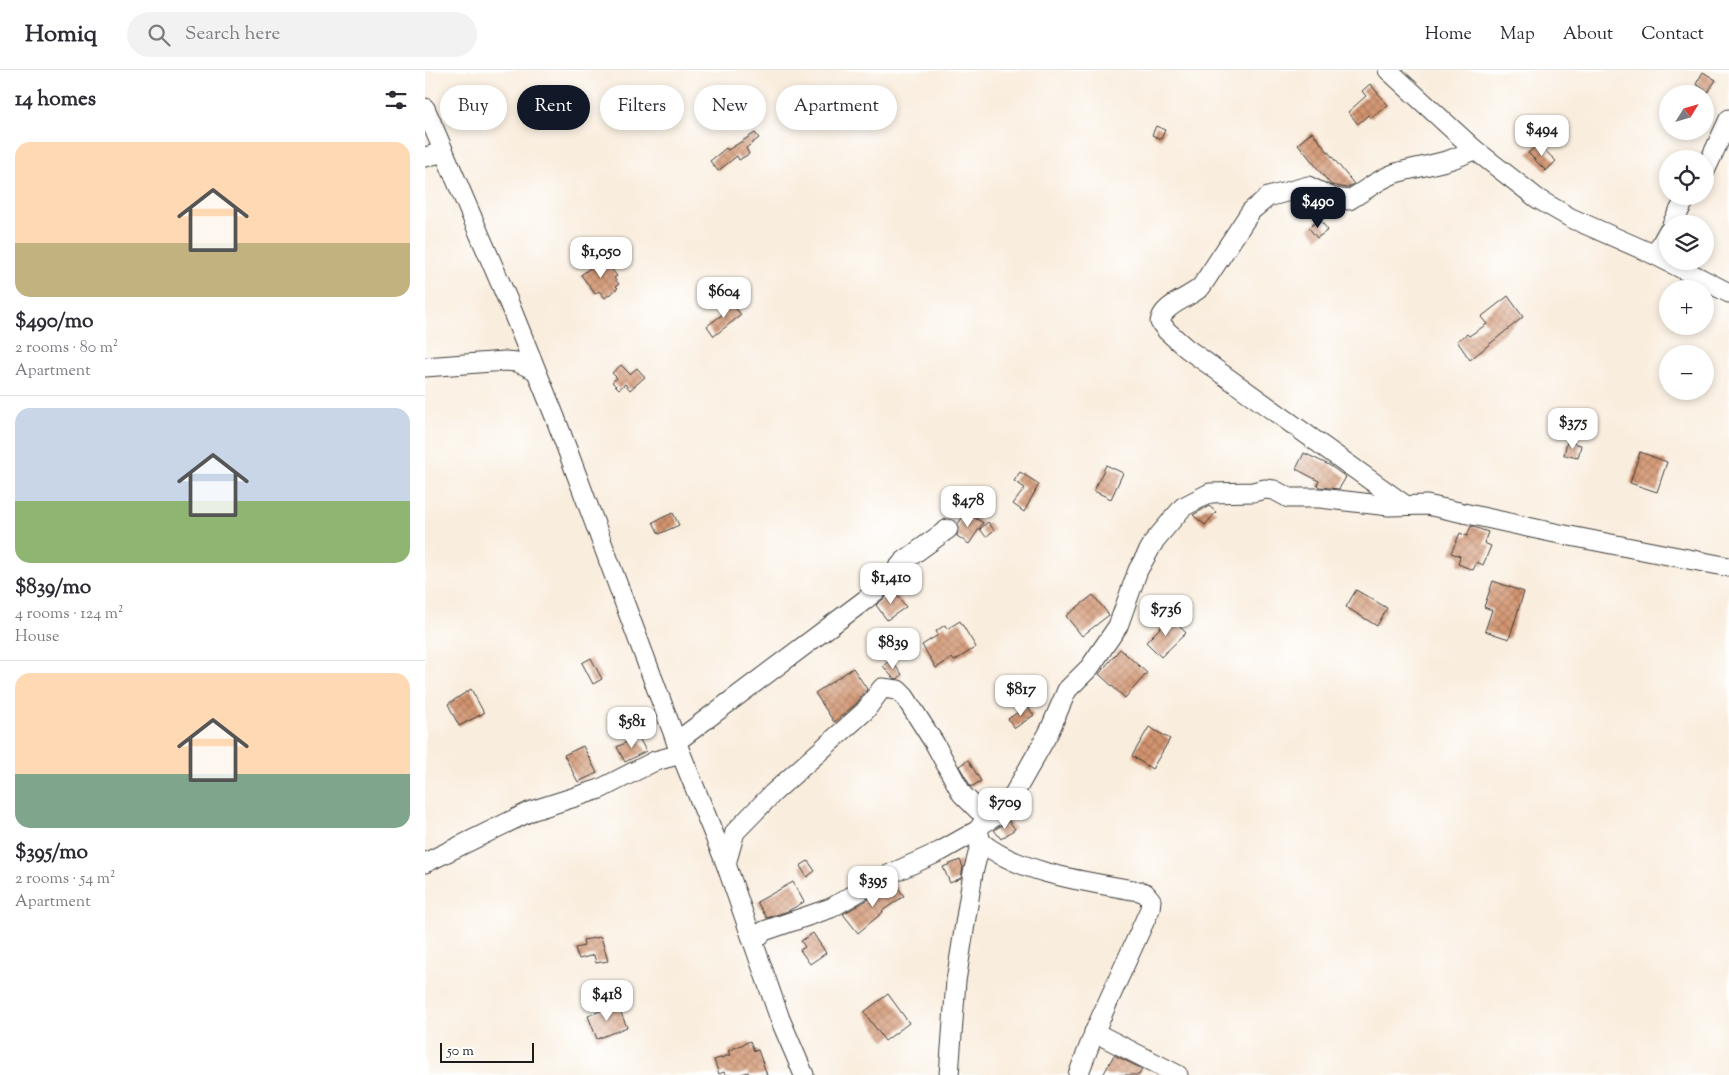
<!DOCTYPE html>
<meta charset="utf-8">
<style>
:root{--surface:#fff;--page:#f2f2f3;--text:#2b2b33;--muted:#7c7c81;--line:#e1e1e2;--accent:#111827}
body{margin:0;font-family:"Sorts Mill Goudy",serif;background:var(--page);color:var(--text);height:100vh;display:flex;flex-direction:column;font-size:19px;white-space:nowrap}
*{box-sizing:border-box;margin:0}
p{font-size:16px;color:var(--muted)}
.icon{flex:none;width:28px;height:28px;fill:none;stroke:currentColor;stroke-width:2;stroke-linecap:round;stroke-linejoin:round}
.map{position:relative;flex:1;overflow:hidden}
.drawer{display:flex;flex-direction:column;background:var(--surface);width:425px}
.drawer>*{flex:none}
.hud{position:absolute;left:15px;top:15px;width:475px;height:45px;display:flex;gap:10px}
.needle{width:32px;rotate:53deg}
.fabs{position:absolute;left:1234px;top:15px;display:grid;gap:10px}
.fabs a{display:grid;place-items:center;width:55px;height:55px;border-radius:50%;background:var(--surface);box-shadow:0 2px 8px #0003;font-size:25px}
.scale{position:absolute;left:15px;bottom:12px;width:94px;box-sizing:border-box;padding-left:5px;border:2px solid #1c1c1c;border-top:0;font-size:14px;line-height:18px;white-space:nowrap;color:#1c1c1c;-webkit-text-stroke:4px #fff;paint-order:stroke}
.price{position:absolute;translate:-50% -42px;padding:0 11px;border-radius:10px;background:#fff;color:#222;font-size:16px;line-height:32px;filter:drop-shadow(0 1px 2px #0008)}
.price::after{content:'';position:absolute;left:50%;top:30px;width:15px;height:11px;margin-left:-8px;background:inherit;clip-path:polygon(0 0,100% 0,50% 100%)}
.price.selected{background:var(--accent);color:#fff}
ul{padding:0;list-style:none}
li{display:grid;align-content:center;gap:10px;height:265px;padding:0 15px}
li+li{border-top:1px solid var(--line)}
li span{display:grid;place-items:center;height:155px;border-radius:15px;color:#555}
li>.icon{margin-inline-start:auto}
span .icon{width:90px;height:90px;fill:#fffc;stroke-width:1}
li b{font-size:21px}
h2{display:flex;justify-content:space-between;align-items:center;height:60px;padding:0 15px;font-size:21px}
.tag{padding:0 18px;border-radius:22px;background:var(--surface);box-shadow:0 2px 8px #0003;font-size:18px;line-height:45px}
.tag.selected{background:var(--accent);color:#fff}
header{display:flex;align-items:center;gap:30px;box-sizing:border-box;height:70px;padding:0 25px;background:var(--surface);border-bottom:1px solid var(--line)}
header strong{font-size:24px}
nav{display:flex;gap:28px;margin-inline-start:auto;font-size:18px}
.search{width:350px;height:45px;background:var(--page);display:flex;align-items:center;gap:12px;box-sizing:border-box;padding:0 18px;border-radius:28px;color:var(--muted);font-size:19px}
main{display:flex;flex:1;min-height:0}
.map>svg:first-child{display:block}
</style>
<header>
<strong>Homiq</strong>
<div class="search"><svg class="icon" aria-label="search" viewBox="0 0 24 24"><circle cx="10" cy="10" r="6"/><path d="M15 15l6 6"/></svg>Search here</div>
<nav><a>Home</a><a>Map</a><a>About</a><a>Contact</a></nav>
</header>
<main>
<section class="drawer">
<h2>14 homes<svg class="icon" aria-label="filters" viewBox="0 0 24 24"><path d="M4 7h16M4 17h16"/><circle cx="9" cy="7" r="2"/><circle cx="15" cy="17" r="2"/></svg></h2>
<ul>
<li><span style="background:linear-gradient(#ffd9b3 65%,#c2b280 0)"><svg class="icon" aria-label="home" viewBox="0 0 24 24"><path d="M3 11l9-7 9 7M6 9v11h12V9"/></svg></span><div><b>$490/mo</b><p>2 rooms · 80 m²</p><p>Apartment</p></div></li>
<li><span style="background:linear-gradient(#c9d6e8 60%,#8fb573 0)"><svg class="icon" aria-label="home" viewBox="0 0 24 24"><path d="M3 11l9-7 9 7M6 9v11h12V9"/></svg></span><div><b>$839/mo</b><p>4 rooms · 124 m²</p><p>House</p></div></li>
<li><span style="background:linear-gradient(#ffd9b3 65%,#7fa58c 0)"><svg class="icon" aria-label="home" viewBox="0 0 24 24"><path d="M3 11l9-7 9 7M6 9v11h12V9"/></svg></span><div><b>$395/mo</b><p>2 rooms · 54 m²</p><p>Apartment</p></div></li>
</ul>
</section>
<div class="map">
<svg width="1304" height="1005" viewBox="0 0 1304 1005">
<defs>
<pattern id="building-cross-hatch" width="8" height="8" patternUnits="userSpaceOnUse" patternTransform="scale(1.25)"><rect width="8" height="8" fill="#d3946f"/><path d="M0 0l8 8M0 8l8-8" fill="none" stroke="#aa785a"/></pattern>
</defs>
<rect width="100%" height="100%" fill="#fff"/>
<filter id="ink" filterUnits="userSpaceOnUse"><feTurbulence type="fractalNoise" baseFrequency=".02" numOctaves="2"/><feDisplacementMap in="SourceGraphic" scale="10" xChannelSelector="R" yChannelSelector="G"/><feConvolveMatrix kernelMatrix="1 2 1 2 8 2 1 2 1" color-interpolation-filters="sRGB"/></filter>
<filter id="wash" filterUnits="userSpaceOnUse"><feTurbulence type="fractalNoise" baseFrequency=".0096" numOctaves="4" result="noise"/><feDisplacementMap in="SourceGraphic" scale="20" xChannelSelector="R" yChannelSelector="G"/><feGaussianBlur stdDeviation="1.12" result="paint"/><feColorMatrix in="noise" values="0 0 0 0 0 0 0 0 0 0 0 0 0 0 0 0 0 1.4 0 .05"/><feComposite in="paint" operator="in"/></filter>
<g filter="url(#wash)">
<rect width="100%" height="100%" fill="#f9eddd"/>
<g id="blocks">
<!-- building -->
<g fill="url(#building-cross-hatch)">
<path d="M 1278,2 L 1291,10 L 1283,22 L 1271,14 Z"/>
<path d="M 945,14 L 963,35 L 946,48 L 943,45 L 933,54 L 923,42 L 941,26 L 937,21 Z"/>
<path d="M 731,56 L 740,60 L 736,69 L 727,65 Z"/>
<path d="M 887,62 L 929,114 L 922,118 L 906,115 L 873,74 Z"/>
<path d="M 330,63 L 334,68 L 321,78 L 324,84 L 314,90 L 312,86 L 293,101 L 285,91 L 301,78 L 303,80 Z"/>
<path d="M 1113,74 L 1131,91 L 1121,101 L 1103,83 Z"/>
<path d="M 894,149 L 903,160 L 892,168 L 884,158 Z"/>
<path d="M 178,188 L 192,206 L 189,208 L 194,214 L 191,216 L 193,218 L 180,228 L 174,221 L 170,224 L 156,205 Z"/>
<path d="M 1083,226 L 1098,247 L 1045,290 L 1032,271 L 1042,264 L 1044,266 L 1062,254 L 1056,247 Z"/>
<path d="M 306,232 L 316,245 L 289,266 L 282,256 L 298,244 L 295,240 Z"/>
<path d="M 196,295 L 205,304 L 212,298 L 220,307 L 205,320 L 200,314 L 194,319 L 187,312 L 192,308 L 187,303 Z"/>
<path d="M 1142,372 L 1156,375 L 1153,388 L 1139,385 Z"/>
<path d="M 1215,382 L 1242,392 L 1232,422 L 1205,413 Z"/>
<path d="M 879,383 L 904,395 L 921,407 L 914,419 L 894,417 L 892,415 L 894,411 L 871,399 Z"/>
<path d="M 681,395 L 698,403 L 686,429 L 669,421 Z"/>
<path d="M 595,402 L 614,414 L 599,442 L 588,434 L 600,418 L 589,411 Z"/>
<path d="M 784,436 L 791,442 L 780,455 L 768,445 Z"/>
<path d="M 541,442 L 558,453 L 544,474 L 532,466 L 533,454 Z"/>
<path d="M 248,443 L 254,455 L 234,464 L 228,452 Z"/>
<path d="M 563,452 L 569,460 L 561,467 L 555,459 Z"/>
<path d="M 1046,456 L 1063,462 L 1059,473 L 1066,476 L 1058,495 L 1052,492 L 1048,500 L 1033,494 L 1035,486 L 1026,483 L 1035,463 L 1042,466 Z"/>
<path d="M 1068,511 L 1099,522 L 1084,569 L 1060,561 L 1067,540 L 1059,537 Z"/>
<path d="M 469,520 L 481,537 L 462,550 L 451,535 Z"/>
<path d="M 931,520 L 962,538 L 952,556 L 921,537 Z"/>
<path d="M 668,525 L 684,545 L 657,566 L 641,546 Z"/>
<path d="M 746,547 L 761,563 L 736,587 L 721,572 Z"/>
<path d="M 535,551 L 551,577 L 529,591 L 527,588 L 511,598 L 497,575 L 513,565 L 511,561 L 520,555 L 522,559 Z"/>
<path d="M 695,579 L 722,603 L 700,628 L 674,604 Z"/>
<path d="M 166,588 L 177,609 L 168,614 L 157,593 Z"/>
<path d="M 465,590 L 477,604 L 473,609 L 468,608 L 458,596 Z"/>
<path d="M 428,598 L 442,619 L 432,633 L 409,652 L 390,623 Z"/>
<path d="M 46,619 L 59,643 L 34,656 L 23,634 Z"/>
<path d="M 602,636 L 609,645 L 590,658 L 583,649 Z"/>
<path d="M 724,657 L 745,669 L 727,699 L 707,686 Z"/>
<path d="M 213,666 L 221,681 L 200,692 L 192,677 Z"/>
<path d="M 158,676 L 172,703 L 153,712 L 139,685 Z"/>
<path d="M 543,690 L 556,711 L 546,717 L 534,696 Z"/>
<path d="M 584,751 L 590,759 L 576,769 L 569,760 Z"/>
<path d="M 535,790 L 538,797 L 536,808 L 525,813 L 518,797 Z"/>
<path d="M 383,791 L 390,801 L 382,807 L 375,796 Z"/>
<path d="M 368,812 L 379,832 L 363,841 L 342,848 L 332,832 Z"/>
<path d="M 470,814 L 479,826 L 457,841 L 458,842 L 433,863 L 418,844 Z"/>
<path d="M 388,863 L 401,883 L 385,894 L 375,880 L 380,877 L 376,871 Z"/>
<path d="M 176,867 L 183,891 L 171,893 L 169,885 L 154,889 L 150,878 L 159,876 L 158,870 Z"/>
<path d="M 463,924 L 484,953 L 460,971 L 439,942 Z"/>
<path d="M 192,934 L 202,957 L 172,969 L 163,946 Z"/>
<path d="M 325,971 L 329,981 L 333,980 L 342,1005 L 324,1005 L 323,1002 L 313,1005 L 301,1005 L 299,1002 L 294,1004 L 289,990 L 305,985 L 303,981 Z"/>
<path d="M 689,985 L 717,999 L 714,1005 L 678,1005 Z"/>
</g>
</g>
</g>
<g filter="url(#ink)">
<use href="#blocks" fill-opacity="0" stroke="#3d3b39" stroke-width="1"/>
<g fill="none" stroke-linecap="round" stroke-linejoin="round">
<!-- minor casing -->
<g stroke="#3d3b39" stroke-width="21">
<g id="minor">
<path d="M 963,0 L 1049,79 L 1113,129 L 1146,148 L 1230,185 L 1304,223"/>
<path d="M 0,38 L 84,233 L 130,347 L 256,684 L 301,794 L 355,949 L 379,1005"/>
<path d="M 0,87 L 19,82"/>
<path d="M 1280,101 L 1304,49"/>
<path d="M 1247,154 L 1262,126"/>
<path d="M 1230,185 L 1242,163"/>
<path d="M 0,297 L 80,291 L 92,292 L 110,300"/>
<path d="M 980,435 L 761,278 L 742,261 L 735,252 C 737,235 764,228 776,217 L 826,141 L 843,127 L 883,116 L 908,128 L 924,130 C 940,121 953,109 971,103 C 998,95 1024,94 1049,79"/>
<path d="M 251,672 L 440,530 L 457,516 L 479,491 L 523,459"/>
<path d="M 556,772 C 595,804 665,812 714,821 L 720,823 L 726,830 L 725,839 L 672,956 L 653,1005"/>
<path d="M 0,793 L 106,741 L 175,719 L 230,691 L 256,684"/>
<path d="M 301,794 L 310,762 L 348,723 L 440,641 L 457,618 L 473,620 L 480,627 L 510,674 L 537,724 L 553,740 L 570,746"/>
<path d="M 328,872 L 339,861 L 406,838 L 463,805 L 516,781 L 553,760"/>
<path d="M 669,962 L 753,1005"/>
<path d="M 524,1005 L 531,911 L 548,803 L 556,772 L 553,760 L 557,754 L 576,743 L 585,731 L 624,662 L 642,620 L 665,597 L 693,556 L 713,500 L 730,470 L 758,437 L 785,423 L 828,422 L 840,419 L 849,420 L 864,428 L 895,428 L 964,436 L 1002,435 L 1130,463 L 1304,497"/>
</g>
</g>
<!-- minor -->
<use href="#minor" stroke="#fff" stroke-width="19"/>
</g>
</g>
</svg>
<div class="fabs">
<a><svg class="needle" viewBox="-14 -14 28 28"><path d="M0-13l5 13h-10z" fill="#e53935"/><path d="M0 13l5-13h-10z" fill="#7c7c81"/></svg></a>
<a><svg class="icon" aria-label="locate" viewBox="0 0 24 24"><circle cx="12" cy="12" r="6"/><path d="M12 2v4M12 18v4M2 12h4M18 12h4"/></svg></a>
<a><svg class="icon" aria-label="layers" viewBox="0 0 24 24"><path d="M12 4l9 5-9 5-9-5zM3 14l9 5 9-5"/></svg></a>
<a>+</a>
<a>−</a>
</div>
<div class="scale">50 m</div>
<b class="price" style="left:1117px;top:87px">$494</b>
<b class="price selected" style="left:893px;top:159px">$490</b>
<b class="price" style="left:176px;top:209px">$1,050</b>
<b class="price" style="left:299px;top:249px">$604</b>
<b class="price" style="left:1148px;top:380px">$375</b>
<b class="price" style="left:543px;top:458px">$478</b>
<b class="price" style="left:466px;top:535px">$1,410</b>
<b class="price" style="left:741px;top:567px">$736</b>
<b class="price" style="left:468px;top:600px">$839</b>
<b class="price" style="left:596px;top:647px">$817</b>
<b class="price" style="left:207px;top:679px">$581</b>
<b class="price" style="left:580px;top:760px">$709</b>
<b class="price" style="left:448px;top:838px">$395</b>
<b class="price" style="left:182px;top:952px">$418</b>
<div class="hud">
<a class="tag">Buy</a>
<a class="tag selected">Rent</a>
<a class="tag">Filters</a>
<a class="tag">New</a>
<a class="tag">Apartment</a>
</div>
</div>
</main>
